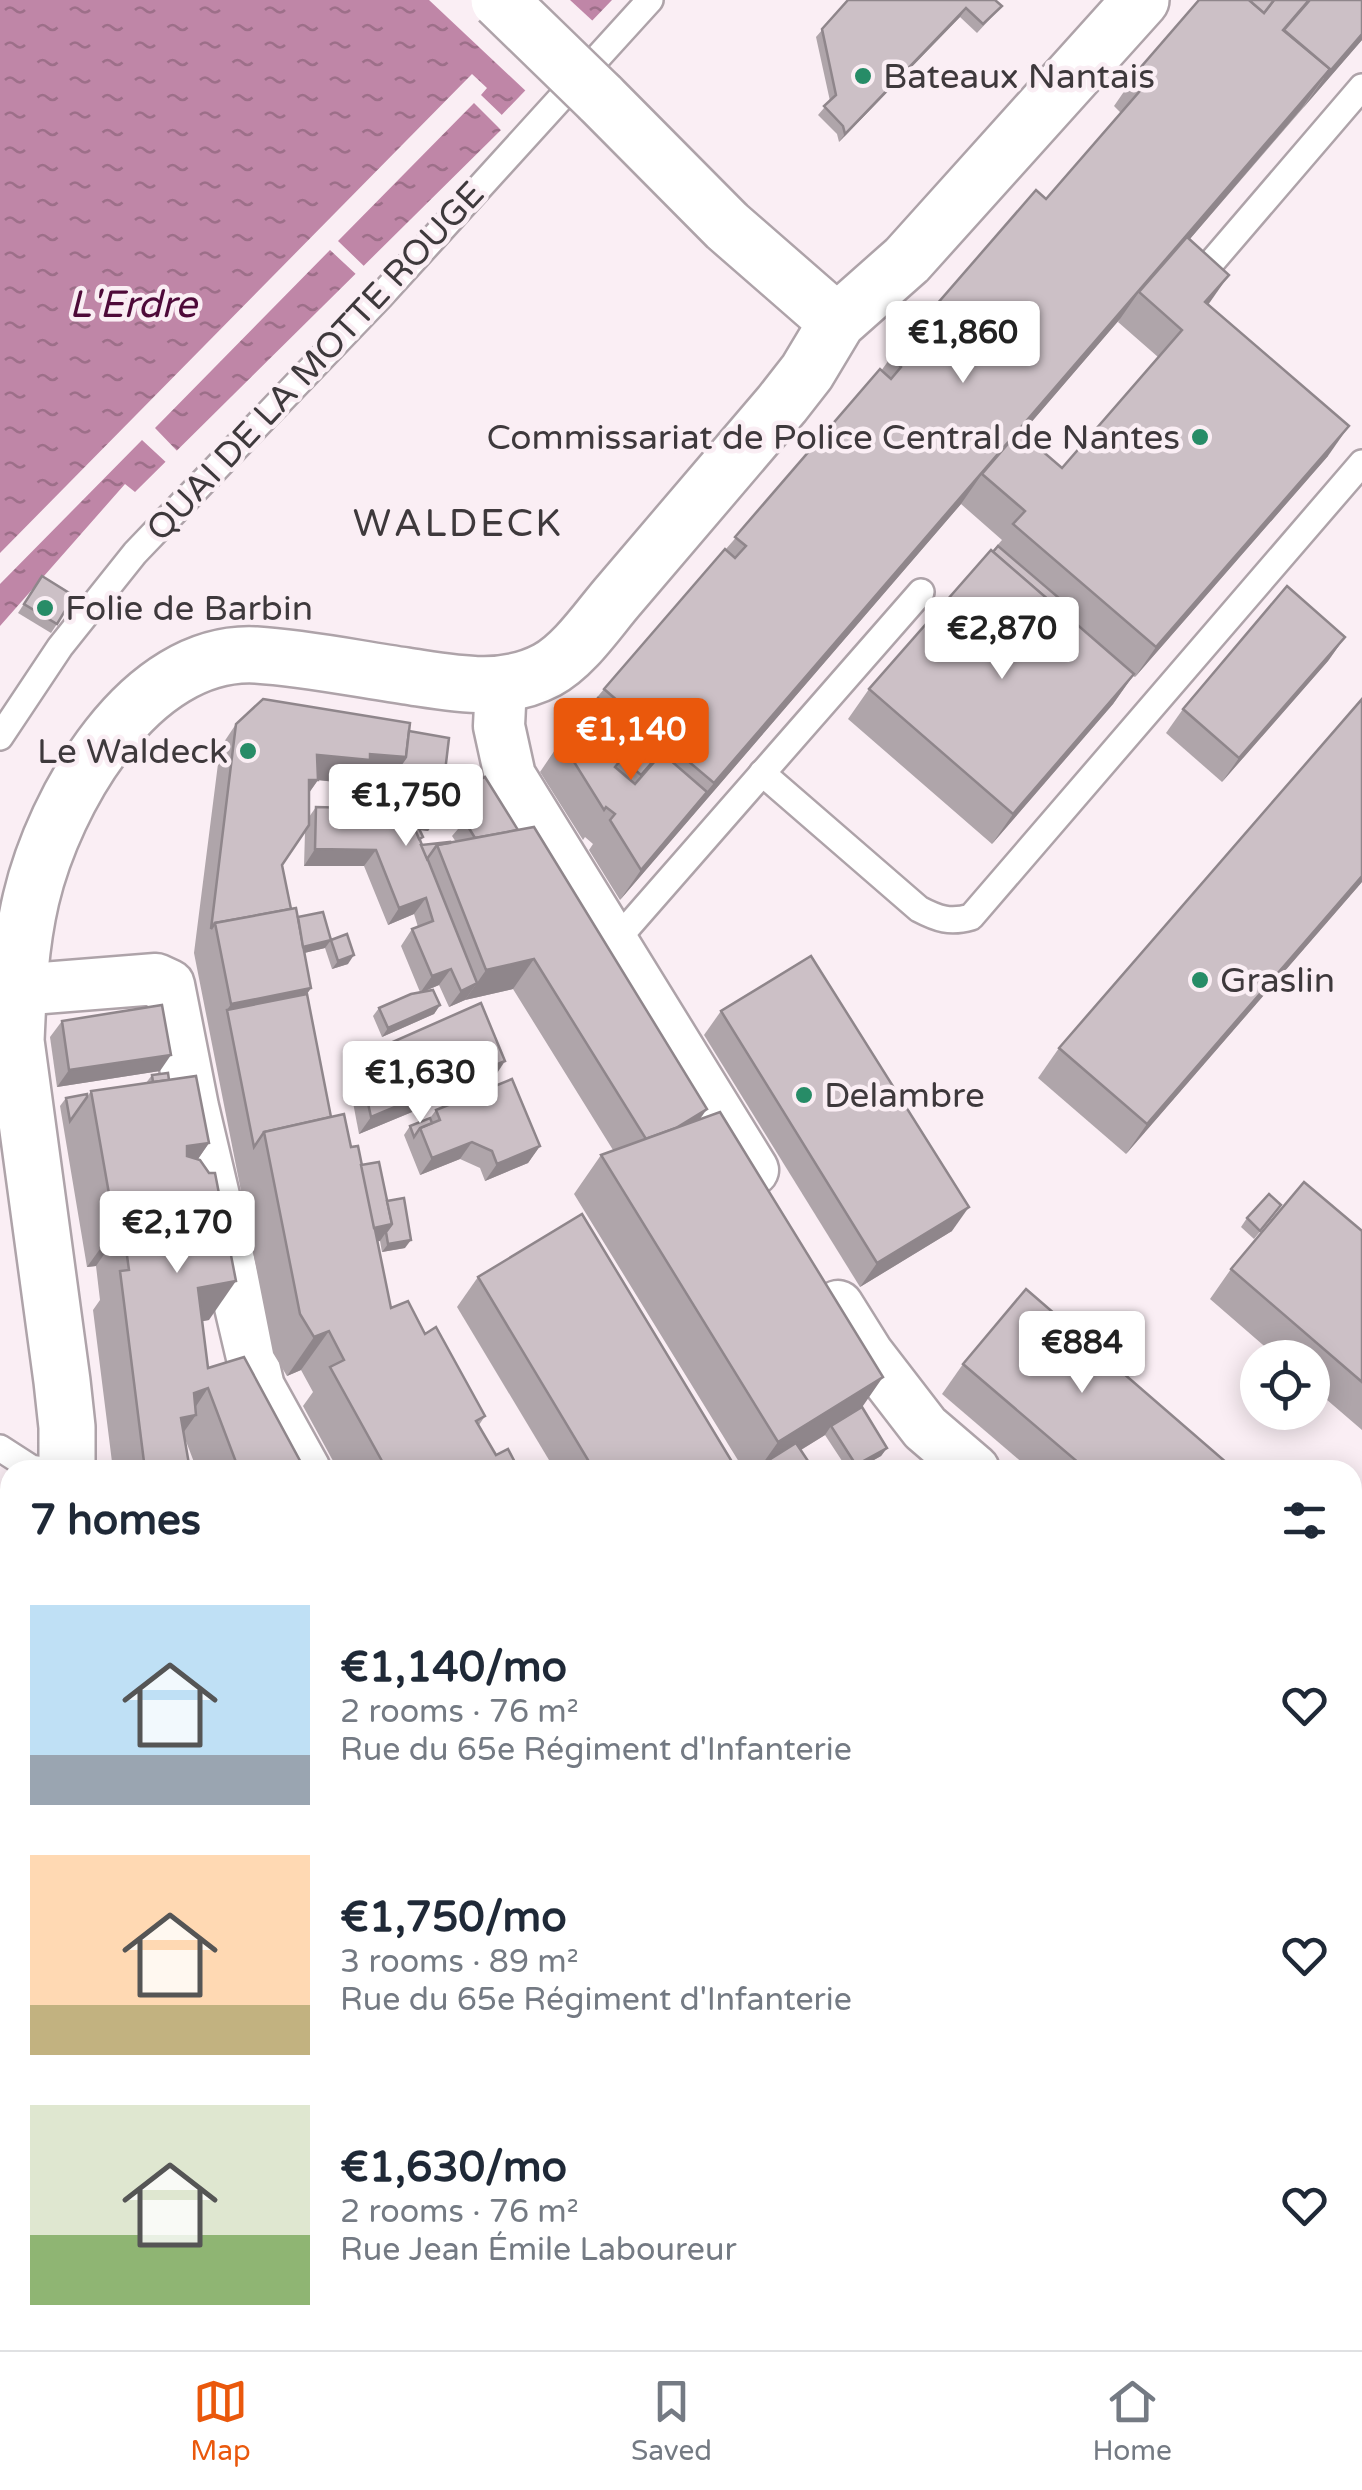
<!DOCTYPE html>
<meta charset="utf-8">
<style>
:root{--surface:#fff;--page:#f2f2f3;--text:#1f2937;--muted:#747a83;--line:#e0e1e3;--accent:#ea580c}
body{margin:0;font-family:"Varela Round",sans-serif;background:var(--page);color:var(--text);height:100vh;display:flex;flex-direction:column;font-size:38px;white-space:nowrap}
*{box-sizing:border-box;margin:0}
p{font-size:32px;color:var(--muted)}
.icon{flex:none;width:55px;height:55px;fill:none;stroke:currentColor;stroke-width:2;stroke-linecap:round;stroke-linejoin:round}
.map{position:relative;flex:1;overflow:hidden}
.panel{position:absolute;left:0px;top:1460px;width:1362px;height:890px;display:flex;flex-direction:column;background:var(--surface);border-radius:30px 30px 0 0;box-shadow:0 5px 25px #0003}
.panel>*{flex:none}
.tools{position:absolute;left:1240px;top:1340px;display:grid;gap:20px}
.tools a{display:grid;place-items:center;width:90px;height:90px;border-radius:50%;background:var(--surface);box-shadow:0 5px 25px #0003;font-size:50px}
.price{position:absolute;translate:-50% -85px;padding:0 22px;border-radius:10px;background:#fff;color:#222;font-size:32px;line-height:65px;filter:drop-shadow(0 2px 5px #0008)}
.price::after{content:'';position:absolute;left:50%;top:60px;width:30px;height:22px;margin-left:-15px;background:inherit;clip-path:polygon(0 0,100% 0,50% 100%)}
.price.current{background:var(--accent);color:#fff}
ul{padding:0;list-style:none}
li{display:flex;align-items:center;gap:30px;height:250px;padding:0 30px}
li span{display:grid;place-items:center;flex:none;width:280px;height:200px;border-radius:0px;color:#555}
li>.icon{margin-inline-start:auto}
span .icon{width:120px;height:120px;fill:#fffc;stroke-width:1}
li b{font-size:42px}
h2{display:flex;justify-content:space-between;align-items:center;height:120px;padding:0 30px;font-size:42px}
.tab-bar{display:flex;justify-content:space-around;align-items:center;height:140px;border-top:2px solid var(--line);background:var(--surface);font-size:28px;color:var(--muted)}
.tab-bar a{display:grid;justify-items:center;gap:5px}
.tab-bar .current{color:var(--accent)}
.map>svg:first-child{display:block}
</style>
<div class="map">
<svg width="1362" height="2350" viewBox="0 0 1362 2350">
<defs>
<pattern id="water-ripples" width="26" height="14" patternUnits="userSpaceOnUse" patternTransform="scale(2.5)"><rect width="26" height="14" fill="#bf86a7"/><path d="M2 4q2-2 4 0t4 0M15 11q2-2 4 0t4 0" fill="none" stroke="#9d6f89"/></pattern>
</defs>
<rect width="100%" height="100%" fill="#faeef4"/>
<!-- water -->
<g fill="url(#water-ripples)">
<path d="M 0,0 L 612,0 L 495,122 L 501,130 L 135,492 L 125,484 L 0,626 Z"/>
<path d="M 0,2004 L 10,2075 L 10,2340 L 48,2340 L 49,2350 L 0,2350 Z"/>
</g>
<!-- pier -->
<g fill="#faeef4">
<path d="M 429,0 L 570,0 L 596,24 L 529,94 Z"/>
<path d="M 472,74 L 487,88 L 481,95 L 505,118 L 501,130 L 474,103 L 338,241 L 367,269 L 359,277 L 330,250 L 155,428 L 180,454 L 169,465 L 142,440 L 0,584 L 0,553 Z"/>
</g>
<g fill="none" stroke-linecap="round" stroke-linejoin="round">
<!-- service casing -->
<g stroke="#aea3a9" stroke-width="30">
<g id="service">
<path d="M 1193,284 L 1362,87"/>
<path d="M 0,737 L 60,647 L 135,553 L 380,297 L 650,0"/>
<path d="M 762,773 L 919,909 C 938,919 950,923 971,917 L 1362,463"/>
<path d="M 612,945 L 921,592"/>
<path d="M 0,1448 L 31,1468 L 44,1470"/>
</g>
</g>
<!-- minor casing -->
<g stroke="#aea3a9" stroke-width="55">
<g id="minor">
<path d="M 501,684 L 499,726 L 510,776 L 753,1170"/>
<path d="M 18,990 L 156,979 L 169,985 L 193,1107 L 259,1387 L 305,1470"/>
<path d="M 838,1306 L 868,1354 L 925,1428 L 974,1470"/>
<path d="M 1352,1790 L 1362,1798"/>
<path d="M 1133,2340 L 1142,2350"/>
</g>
</g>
<!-- tertiary casing -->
<g stroke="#aea3a9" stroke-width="60">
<g id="tertiary">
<path d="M 600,98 L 727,226 L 837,322"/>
<path d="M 67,1470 L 67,1427 L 62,1381 L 16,1041 C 18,993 20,946 31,899 C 54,801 139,649 256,655 C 306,658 357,669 406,676 C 453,683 502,694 547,670 C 575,655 599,618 620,594 C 674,530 728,467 782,404 L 807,372 L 837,322 L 907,260 L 1141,0"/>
<path d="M 180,2340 L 181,2350"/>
</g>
</g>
<!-- service -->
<use href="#service" stroke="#fff" stroke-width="25"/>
<!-- minor -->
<use href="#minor" stroke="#fff" stroke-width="50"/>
<!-- tertiary -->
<use href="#tertiary" stroke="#fff" stroke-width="55"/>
<!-- tertiary-bridge casing -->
<g stroke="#aea3a9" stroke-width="60" stroke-linecap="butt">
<path id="tertiary-bridge" d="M 499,0 L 600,98"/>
</g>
<!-- tertiary-bridge -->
<use href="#tertiary-bridge" stroke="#fff" stroke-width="55"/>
</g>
<!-- wall -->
<g fill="#afa5aa" fill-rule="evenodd">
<path d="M 848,0 L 1002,6 L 977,33 L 960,17 L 839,142 L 837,134 L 818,115 L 830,101 L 816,37 Z"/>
<path d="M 1362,0 L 1362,40 L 1189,240 L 1208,305 L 1328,456 L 1135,677 L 1133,676 L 1113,704 L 992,844 L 848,719 L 869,689 L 1002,540 L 961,504 L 620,900 L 589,850 L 593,844 L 585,837 L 583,840 L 540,772 L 561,741 L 604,689 L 881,371 L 891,357 L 1046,199 L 1121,113 L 1114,106 L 1141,67 ZM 1120,319 L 1118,322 L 1158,357 L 1062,468 L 1022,433 Z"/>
<path d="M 42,576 L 57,624 L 51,633 L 18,613 Z"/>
<path d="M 1345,637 L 1328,661 L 1222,782 L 1166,733 L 1183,709 Z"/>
<path d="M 236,724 L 409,731 L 440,814 L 428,831 L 420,830 L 423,837 L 420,841 L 421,845 L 456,842 L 452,836 L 458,829 L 454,823 L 456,803 L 468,786 L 699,1119 L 862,1407 L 887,1448 L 881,1456 L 856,1470 L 848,1470 L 825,1435 L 801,1450 L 814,1470 L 744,1470 L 574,1194 L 601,1155 L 613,1150 L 513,989 L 465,1000 L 449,1007 L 439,985 L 423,992 L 440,1005 L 434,1014 L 382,1037 L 373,1016 L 379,1008 L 420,992 L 401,946 L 412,929 L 418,927 L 414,914 L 388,925 L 364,866 L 304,866 L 305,832 L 282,865 L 291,909 L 298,917 L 331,940 L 348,964 L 332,969 L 325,948 L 304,953 L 311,988 L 307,994 L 331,1117 L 361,1165 L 387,1201 L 405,1248 L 382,1252 L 380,1241 L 377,1241 L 391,1308 L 425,1334 L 485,1416 L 479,1425 L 496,1455 L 519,1470 L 338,1470 L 303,1406 L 313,1392 L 301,1370 L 287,1376 L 273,1353 L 194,953 L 220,748 ZM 357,778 L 389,780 L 386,809 L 316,807 L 309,817 L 309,793 L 318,780 L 353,784 Z"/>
<path d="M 1362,882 L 1126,1154 L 1038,1078 L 1059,1048 Z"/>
<path d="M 721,1011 L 952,1231 L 860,1287 L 704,1035 Z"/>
<path d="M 62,1021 L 160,1071 L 57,1087 L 50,1037 Z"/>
<path d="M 152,1075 L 169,1080 L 209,1143 L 198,1159 L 209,1320 L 202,1321 L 208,1368 L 305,1470 L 197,1470 L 184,1436 L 190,1470 L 113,1470 L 93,1310 L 100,1300 L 96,1266 L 87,1267 L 60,1106 L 66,1098 L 87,1097 L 91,1091 L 146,1083 Z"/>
<path d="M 362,1076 L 494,1078 L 359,1134 L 351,1092 Z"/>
<path d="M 436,1110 L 540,1146 L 528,1163 L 485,1181 L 480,1168 L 460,1159 L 420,1175 L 404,1135 L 410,1126 L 430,1118 Z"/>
<path d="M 1275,1213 L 1254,1239 L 1241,1227 L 1247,1218 Z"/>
<path d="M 1362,1231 L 1362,1430 L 1312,1387 L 1312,1358 L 1278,1358 L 1210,1299 L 1231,1269 Z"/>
<path d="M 478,1277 L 737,1470 L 555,1470 L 457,1307 Z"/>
<path d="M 963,1364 L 1235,1470 L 1031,1470 L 942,1394 Z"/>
<path d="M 1352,1572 L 1362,1580 L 1362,1707 L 1352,1718 Z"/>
<path d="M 1352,1864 L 1362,1872 L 1362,2011 L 1352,2002 Z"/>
<path d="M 1362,2162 L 1362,2350 L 1176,2350 L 1167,2340 L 1352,2340 L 1352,2170 Z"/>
<path d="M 230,2340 L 352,2340 L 353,2350 L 232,2350 Z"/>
<path d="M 582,2340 L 693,2340 L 698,2350 L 575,2350 Z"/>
<path d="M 908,2340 L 1104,2340 L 1113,2350 L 919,2350 Z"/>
</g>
<!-- shaded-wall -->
<g fill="#8f868b">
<path d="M 966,8 L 960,17 L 839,142 L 845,134 Z"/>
<path d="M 1362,34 L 1362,40 L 1303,108 L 1324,78 Z"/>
<path d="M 1330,69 L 1302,108 L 1142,295 L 1139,292 L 1120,319 L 985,476 L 982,474 L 961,504 L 620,900 L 641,870 L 714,783 Z"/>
<path d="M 1229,275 L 1208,305 L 1205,302 Z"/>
<path d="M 1349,426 L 1328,456 L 1135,677 L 1156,647 Z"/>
<path d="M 1345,637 L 1328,661 L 1222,782 L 1239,758 Z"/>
<path d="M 1134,674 L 1113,704 L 992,844 L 1013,814 Z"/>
<path d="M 370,754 L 406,757 L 389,780 L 357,778 L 353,784 L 318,780 L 301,804 L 317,755 Z"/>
<path d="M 408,810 L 440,814 L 428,831 L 406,828 Z"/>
<path d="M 315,849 L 376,850 L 364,866 L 304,866 Z"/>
<path d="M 1362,876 L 1362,882 L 1126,1154 L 1147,1124 Z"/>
<path d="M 426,898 L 414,914 L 388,925 L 399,908 Z"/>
<path d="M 331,940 L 325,948 L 296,955 L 302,947 Z"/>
<path d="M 354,955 L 348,964 L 332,969 L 338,961 Z"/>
<path d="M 534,959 L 513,989 L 465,1000 L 486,970 Z"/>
<path d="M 451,969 L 439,985 L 420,993 L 432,976 Z"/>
<path d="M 477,983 L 465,1000 L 449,1007 L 461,991 Z"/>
<path d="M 311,988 L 290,1018 L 227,1010 L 231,1004 Z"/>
<path d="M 440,1005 L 434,1014 L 382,1037 L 388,1028 Z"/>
<path d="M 171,1055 L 160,1071 L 57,1087 L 69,1070 Z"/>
<path d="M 505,1061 L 494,1078 L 359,1134 L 371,1117 Z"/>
<path d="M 707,1109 L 686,1139 L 649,1144 Z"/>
<path d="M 472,1142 L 460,1159 L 420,1175 L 432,1158 Z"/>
<path d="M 209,1143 L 182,1182 L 187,1146 Z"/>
<path d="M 540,1146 L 528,1163 L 485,1181 L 497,1164 Z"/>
<path d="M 969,1207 L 952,1231 L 860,1287 L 877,1263 Z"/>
<path d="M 392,1224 L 380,1241 L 358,1245 L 364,1230 Z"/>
<path d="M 123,1227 L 96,1266 L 87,1267 L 115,1228 Z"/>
<path d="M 411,1240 L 405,1248 L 382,1252 L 388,1244 Z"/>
<path d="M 236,1281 L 209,1320 L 171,1327 L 198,1288 Z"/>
<path d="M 329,1331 L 301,1370 L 287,1376 L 314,1337 Z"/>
<path d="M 883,1377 L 856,1416 L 831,1426 L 825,1435 L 768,1470 L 758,1470 L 778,1442 Z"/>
<path d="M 208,1388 L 189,1417 L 196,1415 L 168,1454 L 154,1457 L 194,1393 Z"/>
<path d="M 887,1448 L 881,1456 L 856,1470 L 852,1470 L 856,1465 Z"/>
<path d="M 1362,1701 L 1362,1707 L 1352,1718 L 1352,1714 Z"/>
<path d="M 971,2340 L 981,2340 L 974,2350 L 964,2350 Z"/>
<path d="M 1060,2340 L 1075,2340 L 1064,2350 L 1031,2350 Z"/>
</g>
<!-- building -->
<g fill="#ccc0c6" stroke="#8f868b" stroke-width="2.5">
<path d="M 848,0 L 995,0 L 1002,6 L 983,24 L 966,8 L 845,134 L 843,126 L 824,106 L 836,95 L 822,29 Z"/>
<path d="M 1199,0 L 1249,0 L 1264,13 L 1274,0 L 1309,0 L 1283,30 L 1330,69 L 714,783 L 668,744 L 641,775 L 621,758 L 648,727 L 604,689 L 725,549 L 735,558 L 746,546 L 735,537 L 880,369 L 891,379 L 901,367 L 891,357 L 1036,190 L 1046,199 L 1152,77 L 1141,67 Z"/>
<path d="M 1249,0 L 1274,0 L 1264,13 Z"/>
<path d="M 1310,0 L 1362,0 L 1362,34 L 1324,78 L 1330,69 L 1284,30 Z"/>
<path d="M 1187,237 L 1229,275 L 1205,302 L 1349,426 L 1156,647 L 1013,524 L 1025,511 L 982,474 L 1019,431 L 1062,468 L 1182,330 L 1139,292 Z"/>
<path d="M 998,546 L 1066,604 L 1060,610 L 993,552 Z"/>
<path d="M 991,550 L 1134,674 L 1013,814 L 869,689 Z"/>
<path d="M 42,576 L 74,596 L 57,624 L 24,604 Z"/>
<path d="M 1287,586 L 1345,637 L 1239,758 L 1183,709 Z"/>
<path d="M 598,698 L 641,735 L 615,767 L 635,784 L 662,753 L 707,792 L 641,870 L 610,820 L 615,814 L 606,807 L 604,810 L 561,741 Z"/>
<path d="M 263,699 L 410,723 L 406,757 L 370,754 L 370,760 L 317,755 L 318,780 L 309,780 L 309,825 L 282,865 L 291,909 L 215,923 L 211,929 L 236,724 Z"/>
<path d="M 1362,699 L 1362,876 L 1147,1124 L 1059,1048 Z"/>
<path d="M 409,731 L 449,738 L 440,814 L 408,810 L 477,983 L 461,991 L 451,969 L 432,976 L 412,929 L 433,921 L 426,898 L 399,908 L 376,850 L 315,849 L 316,807 L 395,809 L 401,764 L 406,757 Z"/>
<path d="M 485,777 L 518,830 L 475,838 L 464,820 L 471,815 L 466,806 L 468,786 Z"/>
<path d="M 411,819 L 415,820 L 423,837 L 419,839 Z"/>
<path d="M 534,827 L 707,1109 L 676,1128 L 646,1139 L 534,959 L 486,970 L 437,845 Z"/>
<path d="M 450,842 L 450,843 L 437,845 L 427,859 L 421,845 Z"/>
<path d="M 296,908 L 311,988 L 231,1004 L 215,923 Z"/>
<path d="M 323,912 L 331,940 L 347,934 L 354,955 L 338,961 L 331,940 L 303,947 L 298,917 Z"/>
<path d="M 811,956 L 969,1207 L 877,1263 L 721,1011 Z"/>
<path d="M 433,990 L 440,1005 L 388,1028 L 379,1008 L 411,994 Z"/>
<path d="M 307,994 L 331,1117 L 264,1132 L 254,1147 L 227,1010 Z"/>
<path d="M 481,1003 L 505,1061 L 371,1117 L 362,1076 L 388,1044 Z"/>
<path d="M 162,1005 L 171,1055 L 69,1070 L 62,1021 Z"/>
<path d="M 168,1073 L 169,1080 L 153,1082 L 152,1075 Z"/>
<path d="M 196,1076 L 209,1143 L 187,1146 L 187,1156 L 200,1160 L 209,1173 L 215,1173 L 236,1281 L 198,1288 L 208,1368 L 244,1357 L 305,1470 L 239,1470 L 208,1388 L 194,1393 L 196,1415 L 181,1418 L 190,1470 L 145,1470 L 120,1271 L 129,1270 L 123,1227 L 115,1228 L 91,1091 Z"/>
<path d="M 512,1079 L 540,1146 L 497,1164 L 492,1151 L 472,1142 L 432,1158 L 420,1128 L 440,1120 L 436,1110 Z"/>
<path d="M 87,1094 L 87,1097 L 70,1121 L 66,1098 Z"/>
<path d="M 720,1112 L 883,1377 L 778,1442 L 601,1155 Z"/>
<path d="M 344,1114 L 351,1147 L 358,1146 L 391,1308 L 408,1301 L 425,1334 L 436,1327 L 485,1416 L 476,1421 L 496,1455 L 508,1449 L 519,1470 L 387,1470 L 330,1367 L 344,1360 L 329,1331 L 314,1337 L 300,1314 L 264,1132 Z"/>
<path d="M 430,1118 L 432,1123 L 420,1128 L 414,1137 L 410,1126 Z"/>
<path d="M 379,1162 L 392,1224 L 374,1228 L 361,1165 Z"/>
<path d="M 1304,1182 L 1362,1231 L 1362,1382 L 1231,1269 Z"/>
<path d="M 1269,1194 L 1281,1205 L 1260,1231 L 1247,1218 Z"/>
<path d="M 404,1198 L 411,1240 L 388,1244 L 386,1232 L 392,1224 L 387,1201 Z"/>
<path d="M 582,1214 L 737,1470 L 594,1470 L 478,1277 Z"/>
<path d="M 1026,1289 L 1235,1470 L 1087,1470 L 963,1364 Z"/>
<path d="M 862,1407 L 887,1448 L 856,1465 L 831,1426 Z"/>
<path d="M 796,1443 L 814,1470 L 753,1470 Z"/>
<path d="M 1352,1572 L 1362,1580 L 1362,1701 L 1360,1704 L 1352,1697 Z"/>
<path d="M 1352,1864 L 1362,1872 L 1362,1972 L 1352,1964 Z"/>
<path d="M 0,1929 L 10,1987 L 10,2032 L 5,2040 L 0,2035 Z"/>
<path d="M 1362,2162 L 1362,2230 L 1352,2241 L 1352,2170 Z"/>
<path d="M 1362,2230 L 1362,2315 L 1352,2308 L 1352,2241 Z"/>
<path d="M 1352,2318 L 1362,2326 L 1362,2350 L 1257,2350 L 1266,2340 L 1352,2340 Z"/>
<path d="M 250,2340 L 352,2340 L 353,2350 L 252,2350 Z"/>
<path d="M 589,2340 L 693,2340 L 698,2350 L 594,2350 Z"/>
<path d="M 1025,2340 L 1060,2340 L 1055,2345 L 1032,2349 Z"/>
<path d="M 1069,2340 L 1104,2340 L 1113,2350 L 1058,2350 Z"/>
<path d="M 1228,2340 L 1262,2340 L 1254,2350 L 1237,2350 Z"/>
</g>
<!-- markers -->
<g fill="#278c67" stroke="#faeef4" stroke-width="4">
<circle cx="863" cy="76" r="10"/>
<circle cx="1200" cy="437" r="10"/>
<circle cx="45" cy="608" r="10"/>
<circle cx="248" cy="751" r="10"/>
<circle cx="1200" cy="980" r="10"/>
<circle cx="804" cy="1095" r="10"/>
</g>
<g text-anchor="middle" stroke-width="9" stroke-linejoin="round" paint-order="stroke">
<!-- poi labels -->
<g font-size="35" fill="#3e393c" stroke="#faeef4" text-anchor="start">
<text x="883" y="88">Bateaux Nantais</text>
<text x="1180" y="449" text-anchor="end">Commissariat de Police Central de Nantes</text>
<text x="65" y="620">Folie de Barbin</text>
<text x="228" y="763" text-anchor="end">Le Waldeck</text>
<text x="1220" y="992">Graslin</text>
<text x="824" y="1107">Delambre</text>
</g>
<!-- street labels -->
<g font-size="35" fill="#3e393c" stroke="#faeef4">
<text transform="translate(315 361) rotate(-47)" y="12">QUAI DE LA MOTTE ROUGE</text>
</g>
<!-- water labels -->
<g font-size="38" font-style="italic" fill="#4e0a39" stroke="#faeef4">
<text x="133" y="317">L'Erdre</text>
</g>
<!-- neighbourhood labels -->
<g font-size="38" letter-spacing="2.5" fill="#3e393c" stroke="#faeef4">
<text x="458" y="536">WALDECK</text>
</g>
</g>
</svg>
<div class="tools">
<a><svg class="icon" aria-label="locate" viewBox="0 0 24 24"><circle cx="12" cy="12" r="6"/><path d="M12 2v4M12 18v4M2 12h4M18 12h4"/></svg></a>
</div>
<b class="price" style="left:963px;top:386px">€1,860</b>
<b class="price" style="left:1002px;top:682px">€2,870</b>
<b class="price current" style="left:631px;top:783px">€1,140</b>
<b class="price" style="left:406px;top:849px">€1,750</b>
<b class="price" style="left:420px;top:1126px">€1,630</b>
<b class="price" style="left:177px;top:1276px">€2,170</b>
<b class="price" style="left:1082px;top:1396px">€884</b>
<section class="panel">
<h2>7 homes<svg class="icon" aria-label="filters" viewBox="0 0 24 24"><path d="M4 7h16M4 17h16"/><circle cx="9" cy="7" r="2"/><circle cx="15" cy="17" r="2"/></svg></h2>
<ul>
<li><span style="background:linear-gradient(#bfe0f5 75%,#9aa5b1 0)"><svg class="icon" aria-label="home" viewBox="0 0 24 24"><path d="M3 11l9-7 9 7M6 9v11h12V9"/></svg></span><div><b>€1,140/mo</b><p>2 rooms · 76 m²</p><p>Rue du 65e Régiment d'Infanterie</p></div><svg class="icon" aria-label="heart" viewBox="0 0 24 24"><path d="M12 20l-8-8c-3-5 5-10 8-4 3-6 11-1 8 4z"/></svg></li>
<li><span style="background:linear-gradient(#ffd9b3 75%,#c2b280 0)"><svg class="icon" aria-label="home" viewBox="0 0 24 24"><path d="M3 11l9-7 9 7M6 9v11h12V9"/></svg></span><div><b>€1,750/mo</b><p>3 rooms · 89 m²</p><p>Rue du 65e Régiment d'Infanterie</p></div><svg class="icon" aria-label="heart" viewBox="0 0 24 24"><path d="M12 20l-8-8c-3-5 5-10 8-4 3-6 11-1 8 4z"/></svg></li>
<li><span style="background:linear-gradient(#dfe7d0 65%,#8fb573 0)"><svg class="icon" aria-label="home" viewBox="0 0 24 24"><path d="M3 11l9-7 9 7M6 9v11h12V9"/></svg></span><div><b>€1,630/mo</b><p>2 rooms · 76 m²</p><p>Rue Jean Émile Laboureur</p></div><svg class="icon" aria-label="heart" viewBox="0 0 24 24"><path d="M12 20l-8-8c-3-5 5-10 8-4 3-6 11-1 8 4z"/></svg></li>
</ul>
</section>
</div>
<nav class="tab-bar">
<a class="current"><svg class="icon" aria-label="map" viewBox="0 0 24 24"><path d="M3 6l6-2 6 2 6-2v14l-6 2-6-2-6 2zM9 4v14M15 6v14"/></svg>Map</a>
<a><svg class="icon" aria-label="saved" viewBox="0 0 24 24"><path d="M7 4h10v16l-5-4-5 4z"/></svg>Saved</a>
<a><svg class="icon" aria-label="home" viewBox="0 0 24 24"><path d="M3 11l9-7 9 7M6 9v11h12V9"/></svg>Home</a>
</nav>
